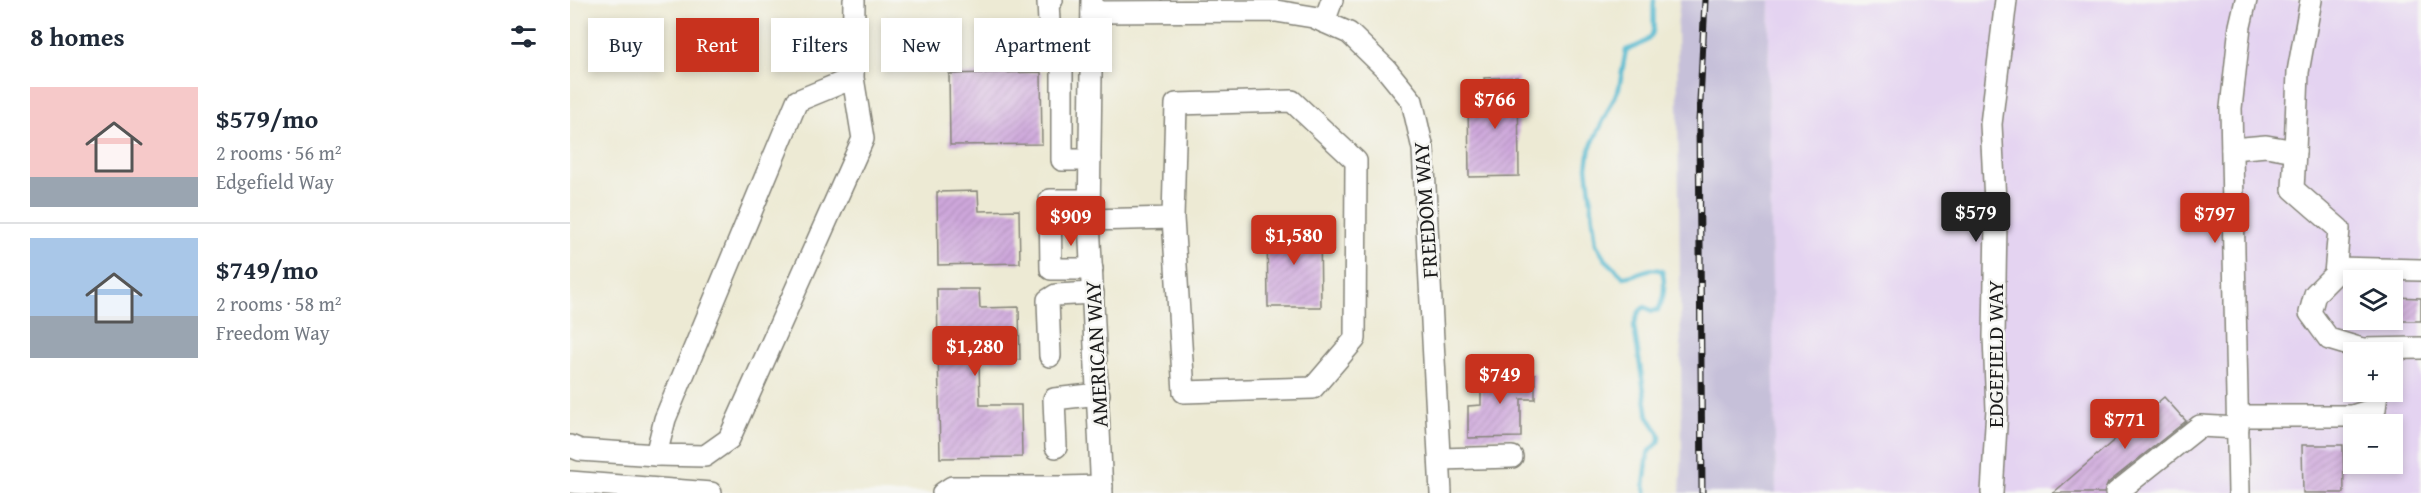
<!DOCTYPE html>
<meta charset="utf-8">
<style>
:root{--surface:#fff;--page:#f6f6f7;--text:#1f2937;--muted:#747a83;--line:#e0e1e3;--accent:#c8321e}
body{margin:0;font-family:"Gentium Book Plus",serif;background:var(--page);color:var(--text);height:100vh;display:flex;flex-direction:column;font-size:22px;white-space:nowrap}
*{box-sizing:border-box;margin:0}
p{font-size:20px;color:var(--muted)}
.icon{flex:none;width:33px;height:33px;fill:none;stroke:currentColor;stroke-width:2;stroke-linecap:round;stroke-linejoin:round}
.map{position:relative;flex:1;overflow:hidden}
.panel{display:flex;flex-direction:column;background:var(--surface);width:570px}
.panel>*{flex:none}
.guide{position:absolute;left:18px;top:18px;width:570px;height:54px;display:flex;gap:12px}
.buttons{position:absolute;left:1773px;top:270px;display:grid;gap:12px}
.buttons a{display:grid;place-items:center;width:60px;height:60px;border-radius:0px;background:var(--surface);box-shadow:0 3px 9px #0003;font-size:30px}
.price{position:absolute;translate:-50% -51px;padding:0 14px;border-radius:6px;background:var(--accent);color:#fff;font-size:20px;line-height:39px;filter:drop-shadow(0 2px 3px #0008)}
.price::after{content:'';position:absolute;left:50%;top:36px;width:18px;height:14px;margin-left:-9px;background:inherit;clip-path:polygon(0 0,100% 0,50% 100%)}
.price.on{background:#222;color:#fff}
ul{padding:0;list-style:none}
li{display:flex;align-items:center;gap:18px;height:150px;padding:0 30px}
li+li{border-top:2px solid var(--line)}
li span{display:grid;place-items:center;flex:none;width:168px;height:120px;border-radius:0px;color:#555}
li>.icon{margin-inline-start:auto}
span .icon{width:72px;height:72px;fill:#fffc;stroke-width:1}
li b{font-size:26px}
h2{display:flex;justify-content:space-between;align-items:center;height:72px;padding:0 30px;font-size:26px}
.tag{padding:0 21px;border-radius:0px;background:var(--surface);box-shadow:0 3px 9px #0003;font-size:21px;line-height:54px}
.tag.on{background:var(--accent);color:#fff}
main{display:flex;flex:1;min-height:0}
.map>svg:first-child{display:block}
</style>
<main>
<section class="panel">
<h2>8 homes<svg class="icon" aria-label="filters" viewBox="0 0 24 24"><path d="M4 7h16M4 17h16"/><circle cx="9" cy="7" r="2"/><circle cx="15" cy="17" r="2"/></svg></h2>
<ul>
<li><span style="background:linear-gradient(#f6c9c9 75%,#9aa5b1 0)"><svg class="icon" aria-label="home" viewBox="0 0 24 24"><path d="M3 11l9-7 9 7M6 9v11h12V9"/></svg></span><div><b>$579/mo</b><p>2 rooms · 56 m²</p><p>Edgefield Way</p></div></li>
<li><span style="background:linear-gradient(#a9c7e8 65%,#9aa5b1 0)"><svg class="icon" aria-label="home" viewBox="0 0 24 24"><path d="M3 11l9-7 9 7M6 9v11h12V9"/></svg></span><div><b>$749/mo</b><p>2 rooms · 58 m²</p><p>Freedom Way</p></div></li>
</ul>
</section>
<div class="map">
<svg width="1851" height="493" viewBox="0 0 1851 493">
<defs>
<pattern id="building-hatch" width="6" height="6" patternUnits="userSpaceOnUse" patternTransform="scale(1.5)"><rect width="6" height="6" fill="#cea7db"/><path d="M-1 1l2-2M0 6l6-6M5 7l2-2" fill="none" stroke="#b08fbb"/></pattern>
</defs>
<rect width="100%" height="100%" fill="#f6f6f2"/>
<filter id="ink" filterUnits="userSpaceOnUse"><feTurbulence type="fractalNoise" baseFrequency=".0167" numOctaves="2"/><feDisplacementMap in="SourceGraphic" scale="12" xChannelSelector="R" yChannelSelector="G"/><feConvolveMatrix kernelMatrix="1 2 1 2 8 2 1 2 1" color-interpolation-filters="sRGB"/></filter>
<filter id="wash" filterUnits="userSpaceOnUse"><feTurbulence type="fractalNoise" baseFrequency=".008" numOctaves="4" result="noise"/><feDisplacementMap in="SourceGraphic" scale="24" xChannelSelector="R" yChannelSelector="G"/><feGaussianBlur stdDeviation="1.35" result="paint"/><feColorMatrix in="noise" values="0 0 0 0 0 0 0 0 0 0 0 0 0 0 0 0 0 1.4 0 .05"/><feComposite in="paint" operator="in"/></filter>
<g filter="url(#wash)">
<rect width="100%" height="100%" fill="#edead4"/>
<!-- built -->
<path fill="#e4d3f1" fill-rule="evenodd" d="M 1200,0 L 1851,0 L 1851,493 L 1206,493 L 1198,73 ZM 1784,280 L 1822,280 L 1822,320 L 1784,320 ZM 1784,352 L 1822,352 L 1822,392 L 1784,392 ZM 1784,424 L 1822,424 L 1822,464 L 1784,464 Z"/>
<!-- railway -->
<path fill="#c6c0d9" d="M 1110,0 L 1200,0 L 1198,73 L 1206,493 L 1110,493 L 1112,455 L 1107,26 Z"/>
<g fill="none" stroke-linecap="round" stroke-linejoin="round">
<!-- stream -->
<path stroke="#50b7ce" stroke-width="4.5" d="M 1076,493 L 1074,486 L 1078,453 L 1089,442 L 1090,438 L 1089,433 L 1078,417 L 1064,326 C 1066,319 1067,311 1075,307 L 1082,311 L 1088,310 C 1094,300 1096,282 1092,271 C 1079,265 1068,276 1054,277 L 1035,259 L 1026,244 L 1017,167 L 1020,148 L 1049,88 L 1056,50 C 1093,38 1081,31 1084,0"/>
</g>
<g id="blocks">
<!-- building -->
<g fill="url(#building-hatch)">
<path d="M 471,72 L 472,144 L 380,145 L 379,74 Z"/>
<path d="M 948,77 L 949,176 L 899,177 L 898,98 L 915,98 L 914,78 Z"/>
<path d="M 408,191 L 409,211 L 449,210 L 450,263 L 368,265 L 367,192 Z"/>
<path d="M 697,226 L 750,226 L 751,307 L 698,307 Z"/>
<path d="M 367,289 L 409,289 L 410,308 L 449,307 L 450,360 L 409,361 L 410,405 L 451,405 L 452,457 L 370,458 Z"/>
<path d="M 1822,297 L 1851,298 L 1851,321 L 1822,321 Z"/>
<path d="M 911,373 L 965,374 L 965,399 L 951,399 L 951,437 L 898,438 L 898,406 L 911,405 Z"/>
<path d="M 1594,397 L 1616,421 L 1538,483 L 1534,493 L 1483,493 Z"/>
<path d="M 1732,445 L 1773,445 L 1774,493 L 1733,493 Z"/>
</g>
</g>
</g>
<g filter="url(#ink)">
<use href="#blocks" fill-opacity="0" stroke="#848378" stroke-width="1.5"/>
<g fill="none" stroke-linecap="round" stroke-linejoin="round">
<!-- minor casing -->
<g stroke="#848378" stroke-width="24">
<g id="minor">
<path d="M 482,0 L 478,2 L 480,41 L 481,47 L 492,53 L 492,160 L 520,160"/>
<path d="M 522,0 L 519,220 L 532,493"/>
<path d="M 522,12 L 706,11 L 743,17 L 779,33 L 816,69 L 842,101 L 853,149 L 871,493"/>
<path d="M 754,22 L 762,0"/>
<path d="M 283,78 L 227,101 L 95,419 L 86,455 L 135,456 L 159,439 L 293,139 L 283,78 L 284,0"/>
<path d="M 1662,149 L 1696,146 L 1725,151 L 1723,189 L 1769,229 L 1765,274 L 1745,294 L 1740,313 L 1759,339 L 1792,349 L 1794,352"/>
<path d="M 1725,151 L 1728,72 L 1741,0"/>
<path d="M 520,200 L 480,200 L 481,269 L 522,269"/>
<path d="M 519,220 L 603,218 L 606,104 L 722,101 L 786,161 L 785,339 L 743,388 L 614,392 L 603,218"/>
<path d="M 1766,268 L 1851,270"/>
<path d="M 1792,349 L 1851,348"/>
<path d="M 480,356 L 478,300 L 486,295 L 523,293"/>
<path d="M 1668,416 L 1782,416 L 1805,409 L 1807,392"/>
<path d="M 0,446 L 10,450 L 86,455"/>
<path d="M 486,447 L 484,399 L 529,394"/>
<path d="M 870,459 L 942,457"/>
<path d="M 0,482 L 141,493"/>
<path d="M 373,493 L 382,487 L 493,487"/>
<path d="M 493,493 L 493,487 L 532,486"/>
<path d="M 1422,493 L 1427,409 L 1424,337 L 1426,221 L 1421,124 L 1436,0"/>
<path d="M 1546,493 L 1630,426 L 1668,428"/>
<path d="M 1669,493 L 1661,108 L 1670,26 L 1676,0"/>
</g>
</g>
<!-- minor -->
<use href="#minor" stroke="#fff" stroke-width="21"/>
<!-- rail casing -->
<g stroke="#1c1c1c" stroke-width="7">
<path id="rail" d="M 1132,493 L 1129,122 L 1135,0"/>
</g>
<!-- rail -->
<use href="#rail" stroke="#f6f6f2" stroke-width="4.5" stroke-dasharray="14" stroke-linecap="butt"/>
</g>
</g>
<g text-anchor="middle" stroke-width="5" stroke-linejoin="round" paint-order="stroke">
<!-- street labels -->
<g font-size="22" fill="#1c1c1c" stroke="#f6f6f2">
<text transform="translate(855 210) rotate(-94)" y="8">FREEDOM WAY</text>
<text transform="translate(526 354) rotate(-93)" y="8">AMERICAN WAY</text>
<text transform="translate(1425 354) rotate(-90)" y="8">EDGEFIELD WAY</text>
</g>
</g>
</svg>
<div class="buttons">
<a><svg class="icon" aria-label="layers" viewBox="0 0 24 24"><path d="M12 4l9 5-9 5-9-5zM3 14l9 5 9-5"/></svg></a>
<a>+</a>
<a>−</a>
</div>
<b class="price" style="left:925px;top:130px">$766</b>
<b class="price on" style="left:1406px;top:243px">$579</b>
<b class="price" style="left:1645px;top:244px">$797</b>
<b class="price" style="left:501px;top:247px">$909</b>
<b class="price" style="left:724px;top:266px">$1,580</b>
<b class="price" style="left:405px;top:377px">$1,280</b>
<b class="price" style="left:930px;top:405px">$749</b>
<b class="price" style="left:1555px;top:450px">$771</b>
<div class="guide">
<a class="tag">Buy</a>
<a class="tag on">Rent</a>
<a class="tag">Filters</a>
<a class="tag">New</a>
<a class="tag">Apartment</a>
</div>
</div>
</main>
